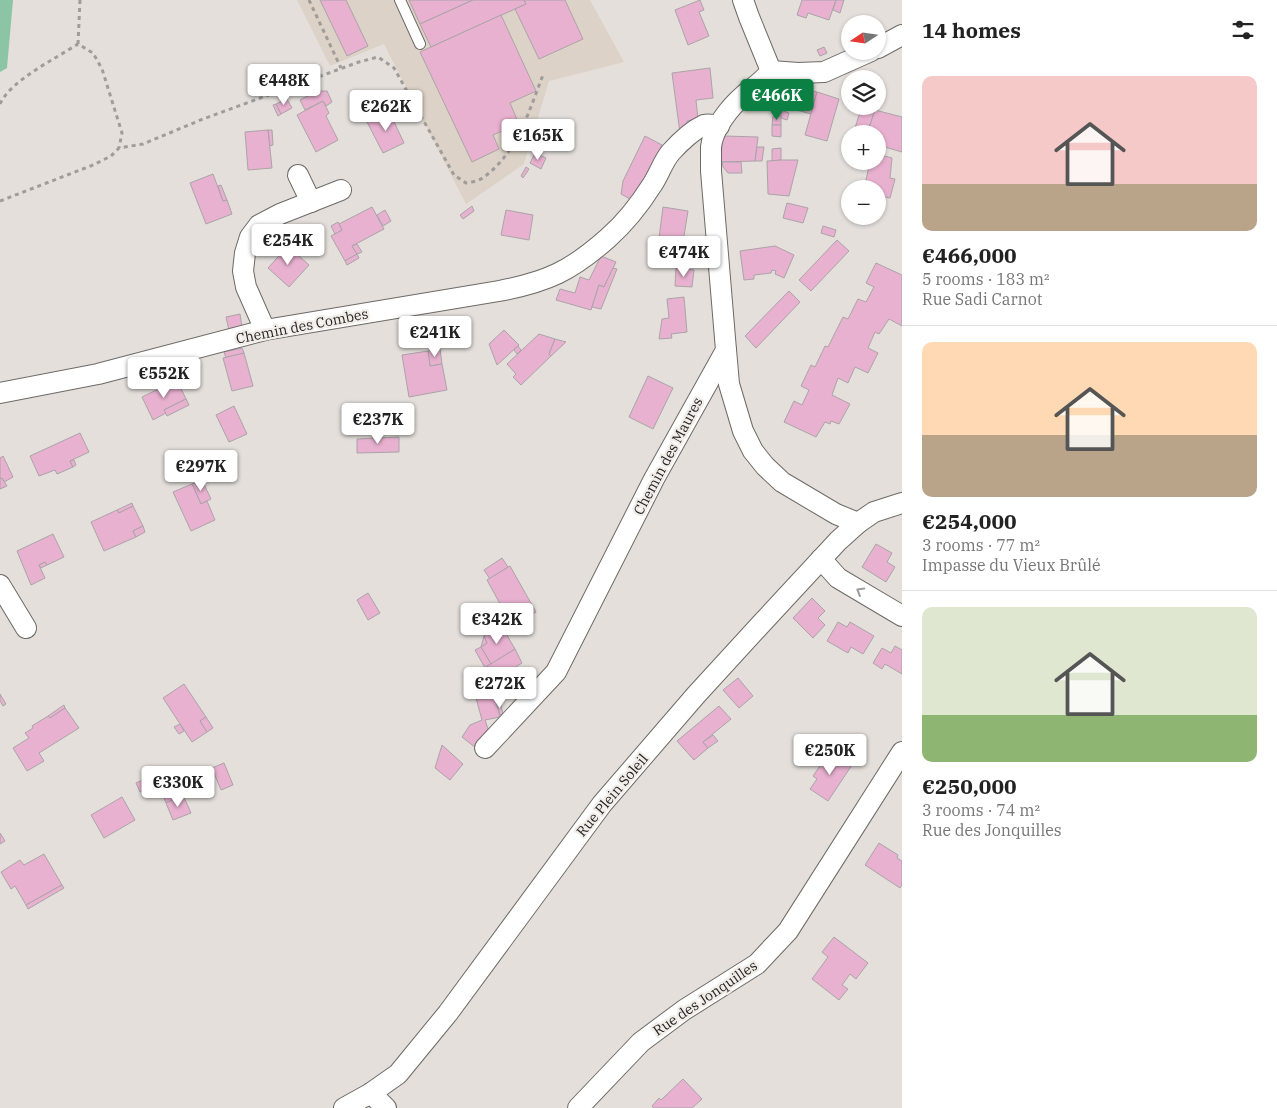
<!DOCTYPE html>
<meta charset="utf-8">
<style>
:root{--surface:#fff;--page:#f2f2f2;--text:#222;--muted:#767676;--line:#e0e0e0;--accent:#0b8043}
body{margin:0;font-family:"IBM Plex Serif",serif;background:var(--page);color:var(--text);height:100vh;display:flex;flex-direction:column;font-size:19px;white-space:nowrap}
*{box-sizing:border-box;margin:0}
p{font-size:16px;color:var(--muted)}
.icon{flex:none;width:28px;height:28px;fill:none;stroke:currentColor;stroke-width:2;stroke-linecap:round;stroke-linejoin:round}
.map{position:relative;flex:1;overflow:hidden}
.side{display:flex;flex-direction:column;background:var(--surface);width:375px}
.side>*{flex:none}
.needle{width:32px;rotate:257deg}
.fabs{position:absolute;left:841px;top:15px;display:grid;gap:10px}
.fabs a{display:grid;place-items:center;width:45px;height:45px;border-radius:50%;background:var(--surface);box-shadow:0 1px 4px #0004;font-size:25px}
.price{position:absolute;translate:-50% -42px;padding:0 11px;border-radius:5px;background:#fff;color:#222;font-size:16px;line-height:32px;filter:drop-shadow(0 1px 2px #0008)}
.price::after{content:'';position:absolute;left:50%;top:30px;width:15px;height:11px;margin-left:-8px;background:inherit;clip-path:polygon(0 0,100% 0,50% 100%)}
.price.active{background:var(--accent);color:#fff}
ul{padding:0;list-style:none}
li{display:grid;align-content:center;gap:10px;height:265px;padding:0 20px}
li+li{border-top:1px solid var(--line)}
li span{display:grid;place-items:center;height:155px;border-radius:10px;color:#555}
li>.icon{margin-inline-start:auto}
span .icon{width:90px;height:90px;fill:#fffc;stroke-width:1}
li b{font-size:21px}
h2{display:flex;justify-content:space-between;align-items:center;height:60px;padding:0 20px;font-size:21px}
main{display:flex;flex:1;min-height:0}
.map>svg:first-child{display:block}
</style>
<main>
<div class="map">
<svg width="902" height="1108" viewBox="0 0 902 1108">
<rect width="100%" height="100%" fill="#e4dfdb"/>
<!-- built -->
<path fill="#dcd2c7" d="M 297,0 L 590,0 L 624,62 L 549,81 L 524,164 L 466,204 L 384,44 L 330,66 Z"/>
<!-- green -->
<path fill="#8cc5a5" d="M 0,0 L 13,0 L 7,68 L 0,72 Z"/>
<!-- building -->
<g fill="#e8b1d0" stroke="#aaa4a7">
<path d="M 320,0 L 346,0 L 368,46 L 347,56 Z"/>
<path d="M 409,0 L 473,0 L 420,24 Z"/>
<path d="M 473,0 L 524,0 L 526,4 L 431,47 L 420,24 Z"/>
<path d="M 524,0 L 565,0 L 583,39 L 539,59 L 515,9 L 526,4 Z"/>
<path d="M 700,0 L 704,10 L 699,12 L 709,36 L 688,45 L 675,10 Z"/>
<path d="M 802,0 L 836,0 L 829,20 L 808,13 L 806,18 L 797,15 Z"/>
<path d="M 836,0 L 844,0 L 840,13 L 833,10 Z"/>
<path d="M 501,15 L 536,91 L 510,103 L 519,124 L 493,135 L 499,149 L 472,162 L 420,52 Z"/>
<path d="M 824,47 L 827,53 L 820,56 L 817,50 Z"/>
<path d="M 710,68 L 713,98 L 696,100 L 698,119 L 687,121 L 688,128 L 680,133 L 672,73 Z"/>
<path d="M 791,86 L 817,92 L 811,114 L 786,107 Z"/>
<path d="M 317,91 L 327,91 L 332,102 L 326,106 L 323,101 L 305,110 L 300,100 Z"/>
<path d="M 817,92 L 839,99 L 827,141 L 805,135 Z"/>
<path d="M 287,99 L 292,108 L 281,114 L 276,104 Z"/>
<path d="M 323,101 L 329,113 L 326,116 L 338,140 L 316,152 L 297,115 Z"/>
<path d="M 276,104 L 281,114 L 278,116 L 273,105 Z"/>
<path d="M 862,106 L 875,110 L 867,134 L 854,131 Z"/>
<path d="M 781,110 L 789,113 L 787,120 L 781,118 Z"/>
<path d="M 875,110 L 902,117 L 902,152 L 878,145 L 878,134 L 867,134 Z"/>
<path d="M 389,111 L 404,143 L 383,153 L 367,122 Z"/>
<path d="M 773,116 L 781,116 L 781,125 L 772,125 Z"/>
<path d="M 772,125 L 781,125 L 781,137 L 772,136 Z"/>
<path d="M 268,130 L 272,130 L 273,145 L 270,146 Z"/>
<path d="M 268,130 L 272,168 L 248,170 L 245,132 Z"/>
<path d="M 645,136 L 662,145 L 632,200 L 621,194 L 623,181 Z"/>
<path d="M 725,136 L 758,137 L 755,161 L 721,162 L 722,141 Z"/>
<path d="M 757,147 L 764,147 L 762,161 L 755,161 Z"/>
<path d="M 781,148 L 781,160 L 772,161 L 772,149 Z"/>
<path d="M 878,152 L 881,152 L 881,155 L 892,158 L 890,178 L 895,179 L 890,198 L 878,196 L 878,189 L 872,189 L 873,186 L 865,185 L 870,161 L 878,161 Z"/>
<path d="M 535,153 L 546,158 L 541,169 L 530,163 Z"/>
<path d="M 781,160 L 798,160 L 789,196 L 768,194 L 767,161 Z"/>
<path d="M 722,162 L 741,162 L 742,173 L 728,173 L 723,167 Z"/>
<path d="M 526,167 L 529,169 L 523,178 L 521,176 Z"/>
<path d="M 213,174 L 223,201 L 227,200 L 232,214 L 206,224 L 190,183 Z"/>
<path d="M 221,185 L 227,200 L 223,201 L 218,186 Z"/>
<path d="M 787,203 L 808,208 L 803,223 L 783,218 Z"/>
<path d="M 472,206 L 474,211 L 463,219 L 460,215 Z"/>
<path d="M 372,207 L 384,229 L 352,246 L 357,254 L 345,261 L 331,236 L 342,230 L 339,224 Z"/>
<path d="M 663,207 L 688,211 L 683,242 L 659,238 Z"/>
<path d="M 385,210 L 391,221 L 383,226 L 377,215 Z"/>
<path d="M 506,210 L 533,215 L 529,240 L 501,235 Z"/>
<path d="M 338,222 L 342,230 L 335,234 L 331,226 Z"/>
<path d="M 823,226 L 836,230 L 834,237 L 821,233 Z"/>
<path d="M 837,240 L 849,251 L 811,291 L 799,280 Z"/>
<path d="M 357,244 L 362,252 L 357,254 L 352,246 Z"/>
<path d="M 288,246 L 309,265 L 289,287 L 268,268 Z"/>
<path d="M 775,246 L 794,255 L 784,278 L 775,274 L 776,271 L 772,270 L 771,273 L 754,275 L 754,279 L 744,280 L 740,251 Z"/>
<path d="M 357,254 L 359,258 L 347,265 L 345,261 Z"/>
<path d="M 601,256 L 616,262 L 604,287 L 599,285 L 591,310 L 556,300 L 560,289 L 575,293 L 580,277 L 589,280 Z"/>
<path d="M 876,263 L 902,275 L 902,326 L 889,319 L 879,334 L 875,332 L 868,348 L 878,353 L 868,373 L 855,367 L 848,383 L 838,378 L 832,395 L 850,404 L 839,424 L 831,421 L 830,424 L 825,422 L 816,437 L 784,422 L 794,401 L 802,405 L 809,390 L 801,386 L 811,365 L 815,367 L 825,346 L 828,347 L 843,317 L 848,319 L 858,299 L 866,302 L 874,287 L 866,283 Z"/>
<path d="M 613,268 L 617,269 L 601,309 L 592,307 L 599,285 L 604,287 Z"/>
<path d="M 676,268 L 694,270 L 692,287 L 675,286 Z"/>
<path d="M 789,291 L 800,302 L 756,348 L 745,336 Z"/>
<path d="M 684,297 L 687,332 L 671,334 L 672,338 L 659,339 L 662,319 L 669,318 L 667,299 Z"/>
<path d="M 240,314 L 242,327 L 229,330 L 226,317 Z"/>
<path d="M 504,330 L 519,345 L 497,365 L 489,344 Z"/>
<path d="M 539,334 L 555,339 L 549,354 L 551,356 L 521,385 L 513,377 L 516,374 L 507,364 Z"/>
<path d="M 555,339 L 566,342 L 551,356 L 549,354 Z"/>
<path d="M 518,346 L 521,350 L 517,354 L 514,350 Z"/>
<path d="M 242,348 L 244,353 L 226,358 L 224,352 Z"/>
<path d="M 440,349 L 442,364 L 430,366 L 428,351 Z"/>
<path d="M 428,351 L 430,366 L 442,364 L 447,390 L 409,397 L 402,355 Z"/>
<path d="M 244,353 L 253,386 L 232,391 L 223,358 Z"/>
<path d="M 648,376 L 673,388 L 653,429 L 629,417 Z"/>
<path d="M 177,380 L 186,399 L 164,410 L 166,413 L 153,420 L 142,397 Z"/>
<path d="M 186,399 L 189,405 L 167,416 L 164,410 Z"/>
<path d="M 234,406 L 247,434 L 229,442 L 216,415 Z"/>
<path d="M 80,433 L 89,452 L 70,461 L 73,467 L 57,474 L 55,470 L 39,476 L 30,456 Z"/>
<path d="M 399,437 L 399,452 L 357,453 L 357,439 Z"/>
<path d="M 3,456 L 13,477 L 4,482 L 2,478 L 0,479 L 0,458 Z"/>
<path d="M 74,460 L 76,465 L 73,467 L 70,461 Z"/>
<path d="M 2,478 L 7,486 L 0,489 L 0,479 Z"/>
<path d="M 202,480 L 211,499 L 201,504 L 192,484 Z"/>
<path d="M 192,484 L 201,504 L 207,501 L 215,520 L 191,531 L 173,492 Z"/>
<path d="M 132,503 L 133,506 L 119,513 L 117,510 Z"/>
<path d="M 133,506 L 143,526 L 133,531 L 136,537 L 104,551 L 91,522 L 117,510 L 119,513 Z"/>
<path d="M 143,526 L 145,532 L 136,537 L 133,531 Z"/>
<path d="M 53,534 L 64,557 L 47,565 L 45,562 L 39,565 L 45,578 L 31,585 L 17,551 Z"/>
<path d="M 876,544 L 892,553 L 887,562 L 895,567 L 886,582 L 862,567 Z"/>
<path d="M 502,558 L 508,567 L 490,579 L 484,570 Z"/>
<path d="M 45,562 L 47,565 L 41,568 L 39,565 Z"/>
<path d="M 510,566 L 536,612 L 512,626 L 487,580 Z"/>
<path d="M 368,593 L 380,613 L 368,620 L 357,600 Z"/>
<path d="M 812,598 L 825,611 L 818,618 L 825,625 L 813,638 L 793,618 Z"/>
<path d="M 838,622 L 847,627 L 850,622 L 874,636 L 863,654 L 851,647 L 848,653 L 827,641 Z"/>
<path d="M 501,625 L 515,649 L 491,664 L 481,647 L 487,643 L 484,636 Z"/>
<path d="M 484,636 L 487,643 L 481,647 Z"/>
<path d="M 895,646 L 902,650 L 902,674 L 885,664 L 882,669 L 873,663 L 882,648 L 891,653 Z"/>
<path d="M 481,647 L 491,664 L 485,668 L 475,650 Z"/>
<path d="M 515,649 L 522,663 L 503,675 L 508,694 L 495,698 L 500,717 L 485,720 L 488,729 L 487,734 L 476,748 L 462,737 L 470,725 L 482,720 L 476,698 L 491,694 L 488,684 L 481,670 Z"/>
<path d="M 738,678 L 753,696 L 739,708 L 723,690 Z"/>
<path d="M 184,684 L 206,717 L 200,721 L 207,732 L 192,742 L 163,698 Z"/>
<path d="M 0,694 L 6,704 L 3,706 L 0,701 Z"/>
<path d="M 500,702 L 503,714 L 500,715 L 497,703 Z"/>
<path d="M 64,705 L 65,708 L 50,718 L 48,716 Z"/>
<path d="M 719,706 L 731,719 L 703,742 L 708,748 L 694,760 L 677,741 Z"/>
<path d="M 65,708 L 79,728 L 39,753 L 44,761 L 27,771 L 13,748 L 29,738 L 25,733 L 33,728 L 32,726 L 48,716 L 50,718 Z"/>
<path d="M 206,717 L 213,728 L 207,732 L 200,721 Z"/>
<path d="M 180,724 L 184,731 L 179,734 L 174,727 Z"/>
<path d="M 713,735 L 718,741 L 708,748 L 703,742 Z"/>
<path d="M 442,745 L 463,764 L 450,780 L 435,768 Z"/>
<path d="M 826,748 L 834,753 L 828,762 L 820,757 Z"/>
<path d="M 834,753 L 852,765 L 828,801 L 810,789 L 817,779 L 813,776 L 824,760 L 828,762 Z"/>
<path d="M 224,763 L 233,785 L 221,790 L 212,768 Z"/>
<path d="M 145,779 L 149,788 L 140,792 L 136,783 Z"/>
<path d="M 175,779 L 182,795 L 175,798 L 172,789 L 170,790 L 167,783 Z"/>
<path d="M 172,789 L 176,799 L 166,803 L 162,793 Z"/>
<path d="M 183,795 L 191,813 L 173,820 L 166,803 Z"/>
<path d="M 122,797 L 135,820 L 104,838 L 91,815 Z"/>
<path d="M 0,833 L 5,841 L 0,844 Z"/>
<path d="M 879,843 L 898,855 L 897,858 L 902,861 L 902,885 L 900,888 L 865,865 Z"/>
<path d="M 44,854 L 62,885 L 26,905 L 15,886 L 11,889 L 1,872 L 20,860 L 24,865 Z"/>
<path d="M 62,885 L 64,888 L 28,909 L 26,905 Z"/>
<path d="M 834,937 L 868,963 L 856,979 L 850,974 L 842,985 L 848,989 L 839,1000 L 812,979 L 828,957 L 822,952 Z"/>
<path d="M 683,1079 L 702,1099 L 692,1108 L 654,1108 L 652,1106 L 659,1098 L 661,1100 Z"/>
</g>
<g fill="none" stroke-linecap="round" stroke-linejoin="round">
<!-- lane casing -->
<g stroke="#6e6a66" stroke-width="12">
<path id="lane" d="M 400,0 L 420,44"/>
</g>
<!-- street casing -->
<g stroke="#6e6a66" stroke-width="22">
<g id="street">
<path d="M 743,0 L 749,17 L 771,71"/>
<path d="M 878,48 L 902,35"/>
<path d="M 298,175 L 311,202"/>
<path d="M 265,330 L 246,287 L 243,271 L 245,253 L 250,237 L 259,225 L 280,214 L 341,190"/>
<path d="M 726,350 L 729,384 L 743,431 L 753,451 L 765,466 L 782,482 L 836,514 L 858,523"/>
<path d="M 0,393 L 98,374 L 265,330 L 499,291 C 547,282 571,271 608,238 C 625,223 640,204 652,185 C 659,175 663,161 671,152 C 679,143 693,130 704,125 C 708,124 715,125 719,126"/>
<path d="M 821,559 L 838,578 L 902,616"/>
<path d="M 0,585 L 26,628"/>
<path d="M 485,748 L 556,672 L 654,479 L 726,350 L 711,171 C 711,163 711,155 711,147 C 713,128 730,107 744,95 C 754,87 763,81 771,71 L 798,73 L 824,72 L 871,51"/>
<path d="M 371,1093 L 386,1108"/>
<path d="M 344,1108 L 371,1093 L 398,1074 L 448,1013 L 602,804 L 696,695 L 762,623 L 838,541 L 858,523 L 874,512 L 902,503"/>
<path d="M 578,1108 L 641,1042 L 684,1010 L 757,964 L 788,931 L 902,752"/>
</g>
</g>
<!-- path -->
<g stroke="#a09c99" stroke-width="3" stroke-dasharray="4 4" stroke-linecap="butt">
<path d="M 309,0 L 341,68"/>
<path d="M 78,44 L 80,0"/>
<path d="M 0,104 C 11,80 55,59 78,44 L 93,53 L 102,69 L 122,133 L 119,148"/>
<path d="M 0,201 L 93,165 L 111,156 L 119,148 L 143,144 L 203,119 L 359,62 L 378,57 L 394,68 L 454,175 L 466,183 C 472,182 479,181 484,177 C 517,153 529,111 543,75"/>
</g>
<!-- lane -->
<use href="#lane" stroke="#fff" stroke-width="10"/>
<!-- street -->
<use href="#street" stroke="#fff" stroke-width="20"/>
</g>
<!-- one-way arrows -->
<defs><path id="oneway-chevron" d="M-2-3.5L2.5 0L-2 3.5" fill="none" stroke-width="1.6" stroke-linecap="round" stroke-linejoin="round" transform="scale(1.25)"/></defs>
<use stroke="#9d9c9c" href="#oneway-chevron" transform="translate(860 591) rotate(-149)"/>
<g text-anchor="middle" stroke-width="4.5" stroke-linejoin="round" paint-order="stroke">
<!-- street labels -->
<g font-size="14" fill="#252422" stroke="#f1ede8">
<text transform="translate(302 326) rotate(-11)" y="5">Chemin des Combes</text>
<text transform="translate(668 456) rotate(-62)" y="5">Chemin des Maures</text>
<text transform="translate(612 795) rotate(-50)" y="5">Rue Plein Soleil</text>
<text transform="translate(705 998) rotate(-34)" y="5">Rue des Jonquilles</text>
</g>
</g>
</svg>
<div class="fabs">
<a><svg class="needle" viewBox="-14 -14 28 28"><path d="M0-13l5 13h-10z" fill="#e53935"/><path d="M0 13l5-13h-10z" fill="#767676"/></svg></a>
<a><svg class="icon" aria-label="layers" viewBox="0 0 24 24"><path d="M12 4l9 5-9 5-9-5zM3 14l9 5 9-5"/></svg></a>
<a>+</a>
<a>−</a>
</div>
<b class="price" style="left:284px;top:106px">€448K</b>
<b class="price active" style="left:777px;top:121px">€466K</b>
<b class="price" style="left:386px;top:132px">€262K</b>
<b class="price" style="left:538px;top:161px">€165K</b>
<b class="price" style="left:288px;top:266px">€254K</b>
<b class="price" style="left:684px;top:278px">€474K</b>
<b class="price" style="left:435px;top:358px">€241K</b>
<b class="price" style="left:164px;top:399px">€552K</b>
<b class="price" style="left:378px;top:445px">€237K</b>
<b class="price" style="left:201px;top:492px">€297K</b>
<b class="price" style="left:497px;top:645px">€342K</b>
<b class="price" style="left:500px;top:709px">€272K</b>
<b class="price" style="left:830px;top:776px">€250K</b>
<b class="price" style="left:178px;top:808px">€330K</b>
</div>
<section class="side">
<h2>14 homes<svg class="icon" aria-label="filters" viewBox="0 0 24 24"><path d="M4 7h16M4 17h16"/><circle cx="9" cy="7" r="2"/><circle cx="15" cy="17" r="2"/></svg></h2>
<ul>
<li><span style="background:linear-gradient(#f6c9c9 70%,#b9a48a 0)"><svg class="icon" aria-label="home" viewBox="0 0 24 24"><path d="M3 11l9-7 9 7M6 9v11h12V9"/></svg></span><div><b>€466,000</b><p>5 rooms · 183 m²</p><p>Rue Sadi Carnot</p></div></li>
<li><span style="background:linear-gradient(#ffd9b3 60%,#b9a48a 0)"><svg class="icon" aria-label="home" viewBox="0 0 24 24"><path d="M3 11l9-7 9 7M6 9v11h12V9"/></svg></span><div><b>€254,000</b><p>3 rooms · 77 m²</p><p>Impasse du Vieux Brûlé</p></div></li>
<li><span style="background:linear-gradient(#dfe7d0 70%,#8fb573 0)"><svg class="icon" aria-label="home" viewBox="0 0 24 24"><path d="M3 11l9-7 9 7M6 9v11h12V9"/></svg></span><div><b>€250,000</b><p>3 rooms · 74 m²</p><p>Rue des Jonquilles</p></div></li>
</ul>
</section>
</main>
